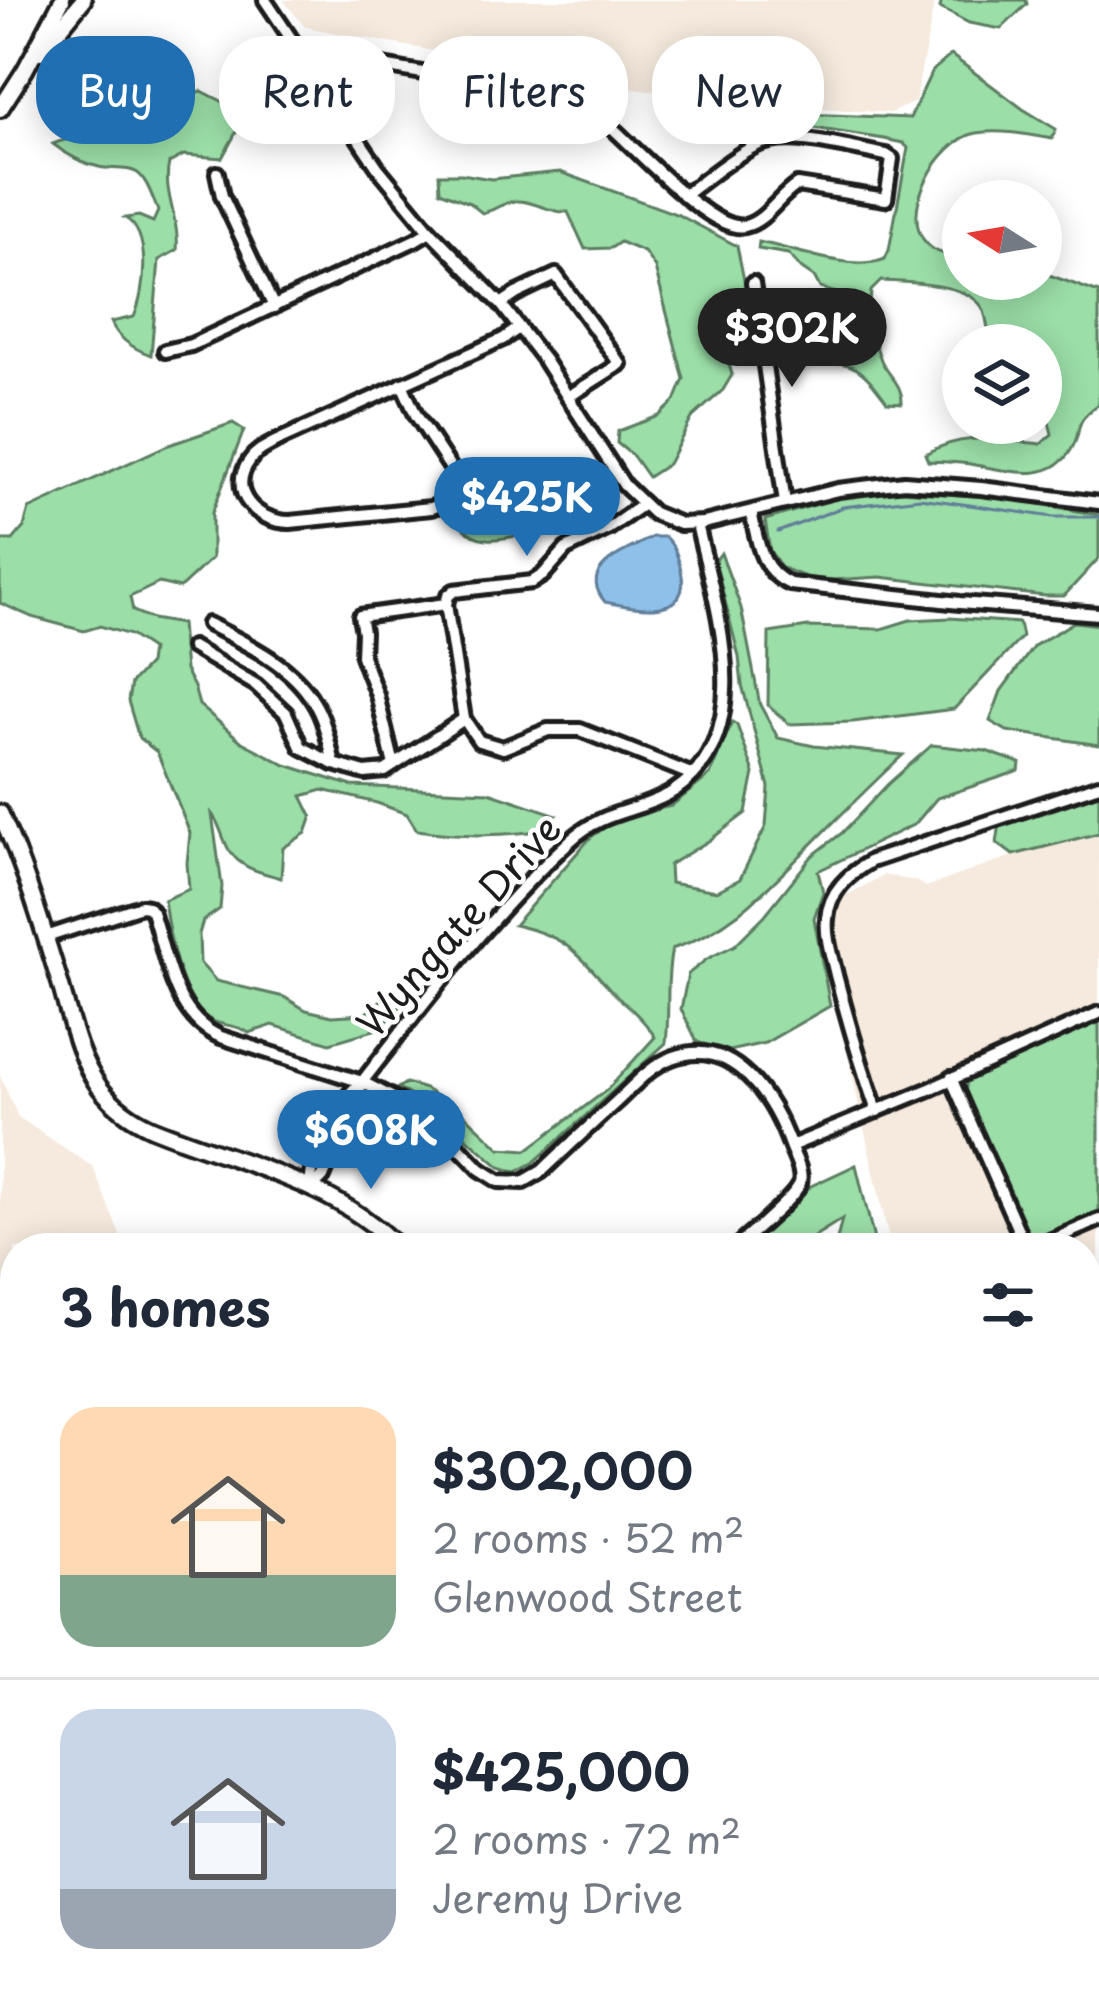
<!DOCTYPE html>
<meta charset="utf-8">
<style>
:root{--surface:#fff;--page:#f2f2f3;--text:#1f2937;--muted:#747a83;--line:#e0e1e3;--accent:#1f6fb2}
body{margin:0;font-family:"Playpen Sans",sans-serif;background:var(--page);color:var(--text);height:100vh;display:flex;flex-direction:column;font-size:45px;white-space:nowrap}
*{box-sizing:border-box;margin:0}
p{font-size:39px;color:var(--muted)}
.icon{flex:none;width:66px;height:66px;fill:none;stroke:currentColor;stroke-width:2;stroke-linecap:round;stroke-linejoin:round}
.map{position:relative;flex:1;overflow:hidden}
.side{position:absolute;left:0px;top:1233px;width:1101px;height:771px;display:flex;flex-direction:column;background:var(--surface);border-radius:48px 48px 0 0;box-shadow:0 6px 30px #0003}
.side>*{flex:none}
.guide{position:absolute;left:36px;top:36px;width:1029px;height:108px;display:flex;gap:24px}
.needle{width:78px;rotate:281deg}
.buttons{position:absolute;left:942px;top:180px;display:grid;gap:24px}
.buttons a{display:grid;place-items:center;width:120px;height:120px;border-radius:50%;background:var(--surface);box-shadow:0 6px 30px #0003;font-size:60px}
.price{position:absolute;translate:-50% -102px;padding:0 27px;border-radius:42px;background:var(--accent);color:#fff;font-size:39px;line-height:78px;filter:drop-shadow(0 3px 6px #0008)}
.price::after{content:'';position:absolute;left:50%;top:72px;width:36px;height:27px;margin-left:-18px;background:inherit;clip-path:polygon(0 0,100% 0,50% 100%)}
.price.selected{background:#222;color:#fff}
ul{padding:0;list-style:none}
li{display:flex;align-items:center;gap:36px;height:300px;padding:0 60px}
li+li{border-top:3px solid var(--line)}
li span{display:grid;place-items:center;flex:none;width:336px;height:240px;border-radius:36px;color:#555}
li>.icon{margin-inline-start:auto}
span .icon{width:144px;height:144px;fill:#fffc;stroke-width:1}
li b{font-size:51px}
h2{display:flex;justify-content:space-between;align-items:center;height:144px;padding:0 60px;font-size:51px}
.chip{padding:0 42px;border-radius:48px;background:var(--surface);box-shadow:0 6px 30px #0003;font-size:42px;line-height:108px}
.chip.selected{background:var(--accent);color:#fff}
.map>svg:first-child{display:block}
</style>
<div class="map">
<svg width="1099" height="2003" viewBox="0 0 1099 2003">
<rect width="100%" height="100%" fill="#fff"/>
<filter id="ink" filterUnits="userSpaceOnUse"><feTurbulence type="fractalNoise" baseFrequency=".00833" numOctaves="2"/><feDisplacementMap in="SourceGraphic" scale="24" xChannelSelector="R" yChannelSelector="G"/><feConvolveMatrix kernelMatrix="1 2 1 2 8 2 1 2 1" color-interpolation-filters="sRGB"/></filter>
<g filter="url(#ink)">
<!-- built -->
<g fill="#f6eade">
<path d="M 283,0 L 935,0 L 915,102 L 890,113 L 807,107 L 761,108 L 599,82 L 305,27 Z"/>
<path d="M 1099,833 L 1099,1304 L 1086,1311 L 1086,1248 L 891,1248 L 819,928 L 831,890 L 845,896 L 884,875 L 916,881 L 926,887 L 1029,850 Z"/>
<path d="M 0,1075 L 18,1117 L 93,1167 L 125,1248 L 15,1248 L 15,1989 L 699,1989 L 712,2003 L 0,2003 Z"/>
</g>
<!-- green -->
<g fill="#9bdea8" stroke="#5c7d62" stroke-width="3">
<path d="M 942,0 L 1026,0 L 1027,4 L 1001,29 L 969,23 L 940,8 Z"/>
<path d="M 951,55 L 1023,109 L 1056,129 L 1052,139 C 1029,135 1002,129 977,133 C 939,139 896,215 928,245 C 937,254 951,256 963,258 L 963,279 L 1041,279 L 1041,272 L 1099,293 L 1099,404 C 1070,425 1085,427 1071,450 C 1050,485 1007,470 975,465 C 960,462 944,462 928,461 L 925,454 C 965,431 997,440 1041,444 L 1052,434 L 1041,390 L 1041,345 L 990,345 C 988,333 988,317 982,307 C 967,283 907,282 881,281 L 871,291 C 869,314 872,339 881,360 C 888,376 903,384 902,403 L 887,402 C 878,390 866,372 851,366 C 841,362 832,364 822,359 L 854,334 L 857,313 L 852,298 L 820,288 L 815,278 L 802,269 L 788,254 L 758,249 L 759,242 C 795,249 852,272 885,259 L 889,250 L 908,148 L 903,143 L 884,139 L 751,118 L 747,112 L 910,118 L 932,71 Z"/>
<path d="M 202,91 L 241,111 L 238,129 L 222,158 L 184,155 L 169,163 C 162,192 180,220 177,250 L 159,260 L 151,355 C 134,349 118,339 111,322 L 134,317 C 145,292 152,233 125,218 L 139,216 L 153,222 L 158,211 C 153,200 149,183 139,174 C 129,166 111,170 99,167 C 82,163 67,155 53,144 C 84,131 115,135 148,133 L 179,98 Z"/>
<path d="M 560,172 L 679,215 L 737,246 L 752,319 L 736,321 L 726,328 L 725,349 L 732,375 L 723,390 L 692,418 L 668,464 L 648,477 L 633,456 L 617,443 L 618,431 L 659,416 L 675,401 L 684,379 L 655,268 L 644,252 L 620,242 L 611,248 L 585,249 L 568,212 C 549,214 530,197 510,202 C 500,205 493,211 482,213 L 470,203 L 440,191 L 439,174 L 462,174 L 491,179 Z"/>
<path d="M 233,423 L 244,430 L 212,513 L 212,558 L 180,588 L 159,583 L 130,597 L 133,611 L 152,619 L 181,624 L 185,670 L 194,687 L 199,705 L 242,742 L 286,765 L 352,786 L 489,792 L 557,815 L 546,830 C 499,836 464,837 417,830 L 407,814 L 377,803 L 323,790 L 302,796 L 312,816 L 306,833 L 283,848 L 281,878 C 260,872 241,869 229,850 C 222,838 220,824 212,814 L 222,886 L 220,909 L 203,921 L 199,934 L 200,963 L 216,981 L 284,997 L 306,1010 L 332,1016 L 365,1014 L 392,991 L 410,981 L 414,991 L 381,1028 L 330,1043 L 273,1025 L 249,1033 C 237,1024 226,1027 213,1021 C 181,1006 168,932 164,900 L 189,889 L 187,863 L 190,833 L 157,752 L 139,738 L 128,701 L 131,683 L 149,664 L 151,649 L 130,635 L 100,626 L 84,631 L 32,617 L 0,603 L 0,540 L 13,540 L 24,527 L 29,509 L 166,446 Z"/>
<path d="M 501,482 C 528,482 541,513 527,534 C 503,538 478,547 461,525 C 464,494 483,498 501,482 Z"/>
<path d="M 898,491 L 1008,498 L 1099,515 L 1099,558 L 1064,596 L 1045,596 L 880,577 L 816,581 L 782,568 L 770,551 L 765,520 L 844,496 Z"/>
<path d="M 721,553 L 741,608 L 760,705 L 778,738 L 814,746 L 903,755 C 868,787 835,821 801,855 C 760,896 729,930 672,949 C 665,981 670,1009 666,1043 L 533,1163 L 516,1172 L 500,1167 L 436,1111 L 398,1088 L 406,1083 L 425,1089 L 464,1114 L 500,1148 L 527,1150 L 607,1090 L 655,1037 C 643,1017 625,1005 609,988 C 574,950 567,937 514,925 L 591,837 L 619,818 L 671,806 L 710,775 L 732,722 L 737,725 L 754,773 L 746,813 L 710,840 L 669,865 L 670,883 L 717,891 L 740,879 L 766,826 L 769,787 L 742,685 L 739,657 L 715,561 Z"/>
<path d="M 950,618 L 1019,623 L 1022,637 L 954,709 L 853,722 L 789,724 L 768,705 L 769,633 L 808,627 L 881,629 L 910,620 Z"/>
<path d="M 1074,622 L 1099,625 L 1099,745 L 1007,731 L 990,721 L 1001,691 L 1034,646 Z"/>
<path d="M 932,745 L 986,751 L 1020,763 L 1019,771 L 937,798 L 915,824 L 818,871 L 823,892 L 814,918 L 830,1006 L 765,1043 L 729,1051 L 697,1042 L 681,1009 L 688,974 L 707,959 L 735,945 L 765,915 L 812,856 L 842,833 L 888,784 Z"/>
<path d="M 1099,793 L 1099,833 L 1013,855 L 997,843 L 1000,823 L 1055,809 Z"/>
<path d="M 1099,1019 L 1099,1215 L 1047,1237 L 1032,1236 L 1022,1227 L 967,1100 C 964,1087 965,1080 977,1072 Z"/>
<path d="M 856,1165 L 876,1248 L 835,1248 L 842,1219 L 815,1236 L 803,1248 L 744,1248 L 811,1186 Z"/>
</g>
<!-- water -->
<path fill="#8ec0ea" stroke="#607e98" stroke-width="3" d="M 652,537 L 665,537 C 675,546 678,557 681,570 C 693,621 635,608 605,602 C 575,566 629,551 652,537 Z"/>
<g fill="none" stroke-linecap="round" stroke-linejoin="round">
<!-- stream -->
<path stroke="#607e98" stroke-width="3" d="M 778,532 L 843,507 L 920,498 L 1053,517 L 1099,517"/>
<!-- minor casing -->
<g stroke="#1c1c1c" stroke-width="20">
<g id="minor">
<path d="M 265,0 L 378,168 L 430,231 L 501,304 L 544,360 L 624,485 L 653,513 L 680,524 L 704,523 L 838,490 L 904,482 L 981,488 L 1099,503"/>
<path d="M 325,91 L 358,72 L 383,66 L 580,101 C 617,123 705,234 745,226 C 766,221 779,196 797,185 L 886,199 L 892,159 L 886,155 C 850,149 789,129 755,146 C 730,158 707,179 684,195"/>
<path d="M 217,173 L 222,196 L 274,307"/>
<path d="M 753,283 L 785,503"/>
<path d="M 501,304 L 516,294 L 556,275 L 620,364 L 568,397"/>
<path d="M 165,351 L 191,345 L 415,240 L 430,231"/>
<path d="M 402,384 L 416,415 L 456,476 L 457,486 L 451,501 L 431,508 L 290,522 C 257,522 226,492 250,460 C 256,451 266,447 275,442 L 503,339 L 519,328"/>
<path d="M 751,512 C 758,542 760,571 790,584 L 960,603 L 1099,614"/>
<path d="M 446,604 L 464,719 L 479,741 L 503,748 L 548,730 L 580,730 L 693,775"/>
<path d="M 446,604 L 448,596 L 454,591 L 532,582 L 543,575 L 566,549 L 609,528 L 642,505"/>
<path d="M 208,624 C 245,643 291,664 313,701 C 325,719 329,743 334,764 L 365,773 L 385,771 L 464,719"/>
<path d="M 192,647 L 256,685 L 286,713 L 301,747 L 334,764"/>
<path d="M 394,765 L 377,695 L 362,656 L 363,632 L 360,616 L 446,604"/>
<path d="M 46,937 L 141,906 L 148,907 L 152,912 C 167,957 173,1017 221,1037 L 362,1082 L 399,1101 L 436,1123 L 480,1169 L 499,1181 L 523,1182 L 542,1171 C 566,1148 591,1125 616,1102 C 633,1086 651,1065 674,1057 C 735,1036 774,1100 791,1148 C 795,1158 803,1172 800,1183 C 795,1198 749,1235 735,1248"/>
<path d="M 951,1078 L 1026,1248"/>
<path d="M 877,1111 C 861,1066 848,1021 836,975 C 832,957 825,937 827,919 C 829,891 849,874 871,861 L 1099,785"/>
<path d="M 791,1146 L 932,1088 L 1099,1013"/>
<path d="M 311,1189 C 308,1156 336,1103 362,1082 C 425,1001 495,909 571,840 C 604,810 635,813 669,794 C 762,739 716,607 697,524"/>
<path d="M 311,1189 L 323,1177 L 361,1085"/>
<path d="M 1033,1248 L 1099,1220"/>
<path d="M 1086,1343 L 1099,1338"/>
<path d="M 1086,1540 L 1094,1555"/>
<path d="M 0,1675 L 15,1674"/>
<path d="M 811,2001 L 821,1989"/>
<path d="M 71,2003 L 91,1989"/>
<path d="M 349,2003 L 350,1989"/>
</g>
</g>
<!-- major casing -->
<g stroke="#1c1c1c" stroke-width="22">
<g id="major">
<path d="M 41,52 L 83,0"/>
<path d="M 0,109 L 25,70 L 62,0"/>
<path d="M 0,813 C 25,868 42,926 60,983 C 70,1018 78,1058 100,1088 C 114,1106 132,1119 152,1128 C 232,1161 338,1183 398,1248"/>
<path d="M 0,1362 C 13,1373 13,1386 15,1402"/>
<path d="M 1086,1874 L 1099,1885"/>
<path d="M 295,1989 L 304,2003"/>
<path d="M 313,1989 L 323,2003"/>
</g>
</g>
<!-- minor -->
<use href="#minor" stroke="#fff" stroke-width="10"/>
<!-- major -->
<use href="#major" stroke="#fff" stroke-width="14"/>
</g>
</g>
<g text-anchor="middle" stroke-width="9" stroke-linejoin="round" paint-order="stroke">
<!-- street labels -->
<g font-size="39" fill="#1c1c1c" stroke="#fff">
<text transform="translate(459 926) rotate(-48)" y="14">Wyngate Drive</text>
</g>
</g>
</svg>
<div class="buttons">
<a><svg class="needle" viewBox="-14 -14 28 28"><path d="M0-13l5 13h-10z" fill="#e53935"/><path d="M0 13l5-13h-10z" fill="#747a83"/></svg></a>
<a><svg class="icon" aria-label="layers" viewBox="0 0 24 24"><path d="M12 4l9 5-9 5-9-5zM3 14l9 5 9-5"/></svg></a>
</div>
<b class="price selected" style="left:792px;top:390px">$302K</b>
<b class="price" style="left:527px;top:559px">$425K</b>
<b class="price" style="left:371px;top:1192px">$608K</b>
<div class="guide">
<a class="chip selected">Buy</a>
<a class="chip">Rent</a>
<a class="chip">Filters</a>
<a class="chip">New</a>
</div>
<section class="side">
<h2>3 homes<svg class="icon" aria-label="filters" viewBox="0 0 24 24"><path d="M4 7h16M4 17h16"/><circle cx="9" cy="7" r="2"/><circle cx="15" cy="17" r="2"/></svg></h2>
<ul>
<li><span style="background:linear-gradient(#ffd9b3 70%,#7fa58c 0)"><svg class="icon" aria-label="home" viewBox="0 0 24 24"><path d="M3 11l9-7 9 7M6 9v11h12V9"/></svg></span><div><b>$302,000</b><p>2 rooms · 52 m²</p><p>Glenwood Street</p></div></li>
<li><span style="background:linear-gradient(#c9d6e8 75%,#9aa5b1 0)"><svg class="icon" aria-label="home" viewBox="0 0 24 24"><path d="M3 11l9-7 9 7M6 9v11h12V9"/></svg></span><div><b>$425,000</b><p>2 rooms · 72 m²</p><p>Jeremy Drive</p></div></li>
</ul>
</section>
</div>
